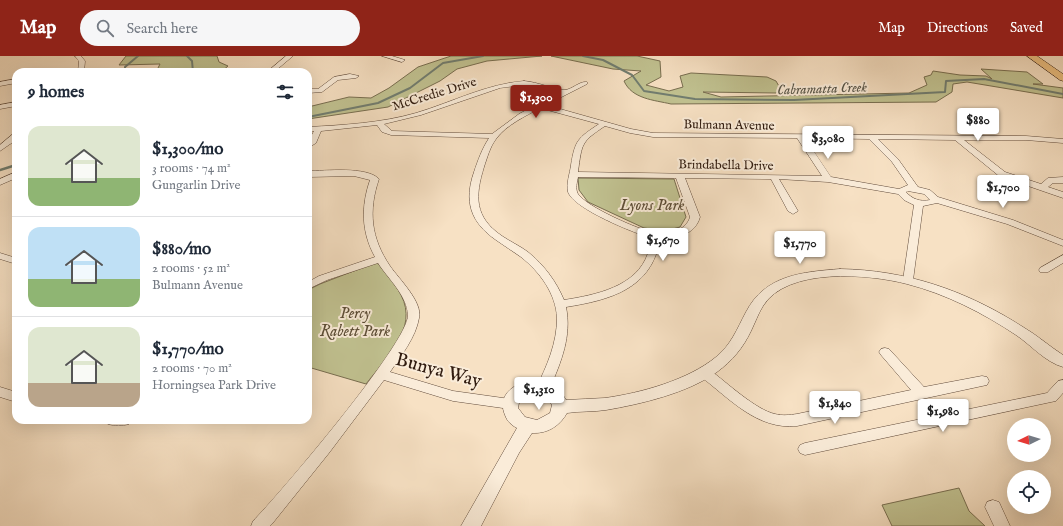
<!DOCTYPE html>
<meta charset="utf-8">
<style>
:root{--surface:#fff;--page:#f6f6f7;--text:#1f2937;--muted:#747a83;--line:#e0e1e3;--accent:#8f2418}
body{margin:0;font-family:"IM FELL English",serif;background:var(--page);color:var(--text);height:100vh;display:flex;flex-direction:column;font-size:15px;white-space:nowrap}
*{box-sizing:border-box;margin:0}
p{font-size:13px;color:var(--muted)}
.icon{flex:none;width:22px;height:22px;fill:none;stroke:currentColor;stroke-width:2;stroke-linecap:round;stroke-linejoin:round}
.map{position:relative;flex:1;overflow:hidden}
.drawer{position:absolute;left:12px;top:12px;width:300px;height:356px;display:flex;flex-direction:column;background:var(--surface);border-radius:12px;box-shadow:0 4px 16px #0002}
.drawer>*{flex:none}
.needle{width:26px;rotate:265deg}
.tools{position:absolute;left:1007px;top:362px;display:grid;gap:8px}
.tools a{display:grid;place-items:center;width:44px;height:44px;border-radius:50%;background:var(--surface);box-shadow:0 4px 16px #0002;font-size:20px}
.price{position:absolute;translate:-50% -34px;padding:0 9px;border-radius:4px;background:#fff;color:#222;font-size:13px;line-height:26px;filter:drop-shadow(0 1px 2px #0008)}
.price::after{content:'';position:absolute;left:50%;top:24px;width:12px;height:9px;margin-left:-6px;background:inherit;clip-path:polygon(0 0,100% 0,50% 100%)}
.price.selected{background:var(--accent);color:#fff}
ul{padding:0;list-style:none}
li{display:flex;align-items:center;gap:12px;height:100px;padding:0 16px}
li+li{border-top:1px solid var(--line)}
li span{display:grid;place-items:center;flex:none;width:112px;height:80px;border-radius:12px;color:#555}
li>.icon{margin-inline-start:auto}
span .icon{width:48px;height:48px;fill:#fffc;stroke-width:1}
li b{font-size:17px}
h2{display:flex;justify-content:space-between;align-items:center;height:48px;padding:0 16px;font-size:17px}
header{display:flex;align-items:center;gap:24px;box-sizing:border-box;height:56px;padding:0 20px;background:var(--accent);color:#fff}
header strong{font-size:19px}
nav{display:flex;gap:22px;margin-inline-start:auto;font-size:14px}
.search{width:280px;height:36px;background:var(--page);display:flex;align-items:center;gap:10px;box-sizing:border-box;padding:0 14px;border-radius:22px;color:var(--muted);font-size:15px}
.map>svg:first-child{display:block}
</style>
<header>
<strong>Map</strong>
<div class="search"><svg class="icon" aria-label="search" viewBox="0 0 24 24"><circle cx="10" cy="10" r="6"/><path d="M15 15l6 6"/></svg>Search here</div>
<nav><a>Map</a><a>Directions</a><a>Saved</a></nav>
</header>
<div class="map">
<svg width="1063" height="470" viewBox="0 0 1063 470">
<rect width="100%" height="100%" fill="#f7e1c4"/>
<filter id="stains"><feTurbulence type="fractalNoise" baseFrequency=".005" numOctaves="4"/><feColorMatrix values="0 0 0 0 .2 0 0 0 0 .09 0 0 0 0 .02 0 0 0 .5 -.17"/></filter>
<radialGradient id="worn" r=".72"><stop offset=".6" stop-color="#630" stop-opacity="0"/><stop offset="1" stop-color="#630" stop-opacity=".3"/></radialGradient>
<!-- green -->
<g fill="#c1c291" stroke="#786e50">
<path d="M 126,0 L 217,0 L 219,6 L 228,10 L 221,16 L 156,16 L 160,8 L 119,9 Z"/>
<path d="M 451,0 L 542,0 L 487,5 L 457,13 L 440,25 L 388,51 L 308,63 L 308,51 L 349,41 L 371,42 L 389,32 L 418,11 Z"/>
<path d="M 551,0 L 637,0 L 660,5 L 661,21 L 646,29 L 669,35 L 683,31 L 680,20 L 691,17 L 767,21 L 776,25 L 780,32 L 776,37 L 703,36 L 721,41 L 909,37 L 927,29 L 924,21 L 931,19 L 933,15 L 960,19 L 986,20 L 992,23 L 981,13 L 1027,16 L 1043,28 L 1033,28 L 1063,32 L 1063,42 L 967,26 L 953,28 L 952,36 L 936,46 L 671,48 C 654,44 632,43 624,25 L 641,15 L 613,13 Z"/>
<path d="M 578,122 L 674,123 L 686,161 L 680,171 L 665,175 L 644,172 L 588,146 L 579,134 Z"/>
<path d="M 377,206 C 385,217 395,227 401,239 C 419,273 385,303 366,328 L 308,311 L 308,234 L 320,228 Z"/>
<path d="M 959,432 L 969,455 L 985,470 L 892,470 L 882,449 Z"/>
</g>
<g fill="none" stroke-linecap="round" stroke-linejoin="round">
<!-- stream-far1 -->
<g stroke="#717d70" stroke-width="2">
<path d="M 187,0 L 192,5 L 193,16"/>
<path d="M 583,0 L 603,4 L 632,19 L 644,35 L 695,43 L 794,44 L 945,36 L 946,25 L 984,23 L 1063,38"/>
<path d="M 125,16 L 125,11 L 138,0"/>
<path d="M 308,61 L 378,47 L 410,32 L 443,7 L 483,0"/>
</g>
<!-- stream -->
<path stroke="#717d70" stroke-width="2.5" d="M 0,114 L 16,109"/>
<!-- minor casing -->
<g stroke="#624c3c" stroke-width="1">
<g id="minor">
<path d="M 75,0 L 81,0 L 85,5 L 84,16 L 78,16 L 79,5 Z"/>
<path d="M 286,0 L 293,0 L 274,16 L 267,16 Z"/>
<path d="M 382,0 L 392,0 L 405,4 L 402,6 Z"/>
<path d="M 350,18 L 359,20 L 356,22 L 338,24 L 322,36 L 308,37 L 308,33 L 318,33 L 334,21 Z"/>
<path d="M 16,23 L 16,27 L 0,30 L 0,26 Z"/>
<path d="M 524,25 C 538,26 552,33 564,34 C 572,34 579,25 587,26 L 587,28 L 546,49 L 631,73 L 653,77 L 1026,80 L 1063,83 L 1063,87 L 1026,84 L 964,84 L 1005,116 L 1041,128 L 1048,122 L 1063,121 L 1063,127 L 1053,127 L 1048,131 L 1063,136 L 1063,142 L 999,120 L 955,84 L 878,83 L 898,103 L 918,131 L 930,134 L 938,141 L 1013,164 L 1063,184 L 1063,190 L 1007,168 L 937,147 L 923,150 L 913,224 L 908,227 L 903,224 L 914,149 L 904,144 L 898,138 L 828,126 L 779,123 L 798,155 L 793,158 L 788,155 L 771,123 L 685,122 L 700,161 C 695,179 677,182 660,183 C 652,233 610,244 566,251 C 572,280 561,306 550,332 L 548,336 L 543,337 L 538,336 L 536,332 C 547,310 557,287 557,262 C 556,238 540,216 521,201 C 513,195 504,190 496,184 C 470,166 464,145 474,116 C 478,104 482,93 489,82 L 391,79 L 382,76 L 377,69 L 321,75 L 316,87 L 308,92 L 308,86 L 314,75 L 308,75 L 308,71 C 344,69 381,67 416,57 C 453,46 486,28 524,25 ZM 524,29 L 540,31 L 560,36 L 519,58 L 492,78 L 392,75 L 384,68 L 421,59 L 500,32 ZM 540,52 L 599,68 C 578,82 575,84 571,109 C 570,117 566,128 568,136 C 574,153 634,177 651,182 C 650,187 650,192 648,197 C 637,231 595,239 564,244 C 556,225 544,209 528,196 C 520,190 511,186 502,180 C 474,161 475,140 484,111 C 487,102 490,91 496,83 C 506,69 526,60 540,52 ZM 605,70 L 630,77 L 653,81 L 797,82 L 822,120 L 578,116 C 582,87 581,86 605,70 ZM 805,82 L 869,83 L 892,106 L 908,129 L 899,133 L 831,121 ZM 578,121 L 676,122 L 690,161 C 686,175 668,179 655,177 C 639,174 587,151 578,138 C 575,133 577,126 578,121 ZM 908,135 L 924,138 L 930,144 C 920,146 912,143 906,136 Z"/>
<path d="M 16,46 L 16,50 L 0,53 L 0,49 Z"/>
<path d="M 13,78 L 16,78 L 16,84 L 0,95 L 0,89 Z"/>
<path d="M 308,115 C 325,115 367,110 379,123 C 368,155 371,182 390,210 C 399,223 423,246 419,262 C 416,281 401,300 390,316 L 453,335 L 510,343 L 515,344 L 517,348 L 515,352 L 510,353 L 453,345 L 384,324 L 329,397 L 272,468 L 270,470 L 251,470 L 253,465 C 278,440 409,286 408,259 C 407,239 388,223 378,207 L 327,224 L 308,233 L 308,226 L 319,220 L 375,201 C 361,176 361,150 370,124 L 354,120 L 308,121 Z"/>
<path d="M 16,116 L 16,122 L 0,129 L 0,123 Z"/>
<path d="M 0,197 L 16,202 L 16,208 L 0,203 Z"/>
<path d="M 1063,199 L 1063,207 L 1048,216 L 1040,216 L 1039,214 L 1040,212 Z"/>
<path d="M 885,292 L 889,293 L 924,331 L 982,320 L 987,321 L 989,325 L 987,329 L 982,330 L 797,370 C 757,374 730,343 700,320 L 699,317 L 700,314 L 705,312 L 710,314 C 726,326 756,354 775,358 C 782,360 790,359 797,358 L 911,334 L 881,299 L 879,296 L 881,293 Z"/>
<path d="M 1063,324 L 1063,337 L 1056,345 L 1051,346 L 805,399 L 800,397 L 798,393 L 800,389 L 805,387 L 1047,337 L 1058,325 Z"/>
<path d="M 0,331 L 16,336 L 16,346 L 0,341 Z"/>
<path d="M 106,364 L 131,364 L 129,368 C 122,370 115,370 108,368 Z"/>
<path d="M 993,444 L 999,446 L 1010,470 L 994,470 L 985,451 L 987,446 Z"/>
</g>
</g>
<!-- tertiary casing -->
<g stroke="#624c3c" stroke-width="1">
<path id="tertiary" d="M 840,213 C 907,214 967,235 1023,271 C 1037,279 1049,290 1063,299 L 1063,311 C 1045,306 1031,289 1016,279 C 983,257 946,238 907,228 C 869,218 787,211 763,250 C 758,258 755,267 751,275 C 743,292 732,305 717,316 C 688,337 641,348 606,354 C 594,356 580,355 567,357 C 560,370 547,378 532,377 L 519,397 L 481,470 L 461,470 L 517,372 C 511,369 507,365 505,359 C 491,326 549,311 566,344 C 579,343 592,343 605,342 C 641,337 688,324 716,301 C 731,289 737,273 746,256 C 765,219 802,216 840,213 ZM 529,337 C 539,337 547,340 552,349 L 550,357 L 537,364 L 525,361 L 518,352 C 519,344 522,341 529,337 Z"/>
</g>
<!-- primary casing -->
<g stroke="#301b0f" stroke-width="1">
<path id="primary" d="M 1027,0 L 1037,0 L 1063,18 L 1063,25 L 1060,24 Z"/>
</g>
<!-- minor -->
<use href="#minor" fill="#faecd9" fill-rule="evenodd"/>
<!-- tertiary -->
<use href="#tertiary" fill="#faecd9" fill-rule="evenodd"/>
<!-- primary -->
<use href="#primary" fill="#ecc082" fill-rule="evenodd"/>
</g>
<g text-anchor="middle" stroke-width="4" stroke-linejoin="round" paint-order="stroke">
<!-- far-street labels -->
<g font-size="13" fill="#301b0f" stroke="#faecd9">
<text transform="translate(434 37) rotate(-17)" y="5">McCredie Drive</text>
<text transform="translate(729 68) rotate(1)" y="5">Bulmann Avenue</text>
<text transform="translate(726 108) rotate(1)" y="5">Brindabella Drive</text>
</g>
<!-- far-water labels -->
<g font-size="14" font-style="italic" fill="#565448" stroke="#faecd9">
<text transform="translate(822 32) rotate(-2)" y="5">Cabramatta Creek</text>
</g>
<!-- park labels -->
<g font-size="16" font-style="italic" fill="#5c4d36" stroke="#faecd9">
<text x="652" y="154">Lyons Park</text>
<text x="355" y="262">Percy<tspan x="355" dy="18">Rabett Park</tspan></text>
</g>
<!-- near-street labels -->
<g font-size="19" fill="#301b0f" stroke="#faecd9">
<text transform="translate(439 313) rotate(15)" y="7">Bunya Way</text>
</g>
</g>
<rect width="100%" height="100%" filter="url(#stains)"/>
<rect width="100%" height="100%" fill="url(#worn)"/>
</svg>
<div class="tools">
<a><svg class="needle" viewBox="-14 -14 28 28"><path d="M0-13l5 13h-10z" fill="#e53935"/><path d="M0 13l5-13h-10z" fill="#747a83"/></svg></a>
<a><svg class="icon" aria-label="locate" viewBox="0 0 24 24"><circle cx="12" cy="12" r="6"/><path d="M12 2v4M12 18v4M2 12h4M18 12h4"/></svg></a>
</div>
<b class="price selected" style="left:536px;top:63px">$1,300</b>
<b class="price" style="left:978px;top:86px">$880</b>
<b class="price" style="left:828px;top:104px">$3,080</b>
<b class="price" style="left:1003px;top:153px">$1,700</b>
<b class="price" style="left:663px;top:206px">$1,670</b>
<b class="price" style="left:800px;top:209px">$1,770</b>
<b class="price" style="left:539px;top:355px">$1,310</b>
<b class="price" style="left:835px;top:369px">$1,840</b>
<b class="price" style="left:943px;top:377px">$1,980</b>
<section class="drawer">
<h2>9 homes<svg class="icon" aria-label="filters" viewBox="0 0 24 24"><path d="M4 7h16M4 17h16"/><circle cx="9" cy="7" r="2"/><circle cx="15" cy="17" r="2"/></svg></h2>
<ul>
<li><span style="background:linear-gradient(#dfe7d0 65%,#8fb573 0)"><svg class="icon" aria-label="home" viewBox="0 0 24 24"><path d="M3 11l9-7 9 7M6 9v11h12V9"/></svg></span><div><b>$1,300/mo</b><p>3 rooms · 74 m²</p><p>Gungarlin Drive</p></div></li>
<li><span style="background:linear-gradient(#bfe0f5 65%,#8fb573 0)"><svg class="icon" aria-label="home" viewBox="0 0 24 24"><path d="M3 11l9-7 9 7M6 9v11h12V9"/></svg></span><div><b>$880/mo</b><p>2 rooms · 52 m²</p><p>Bulmann Avenue</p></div></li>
<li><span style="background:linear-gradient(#dfe7d0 70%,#b9a48a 0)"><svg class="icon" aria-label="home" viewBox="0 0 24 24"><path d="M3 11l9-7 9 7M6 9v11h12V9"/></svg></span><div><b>$1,770/mo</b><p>2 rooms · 70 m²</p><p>Horningsea Park Drive</p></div></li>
</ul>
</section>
</div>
